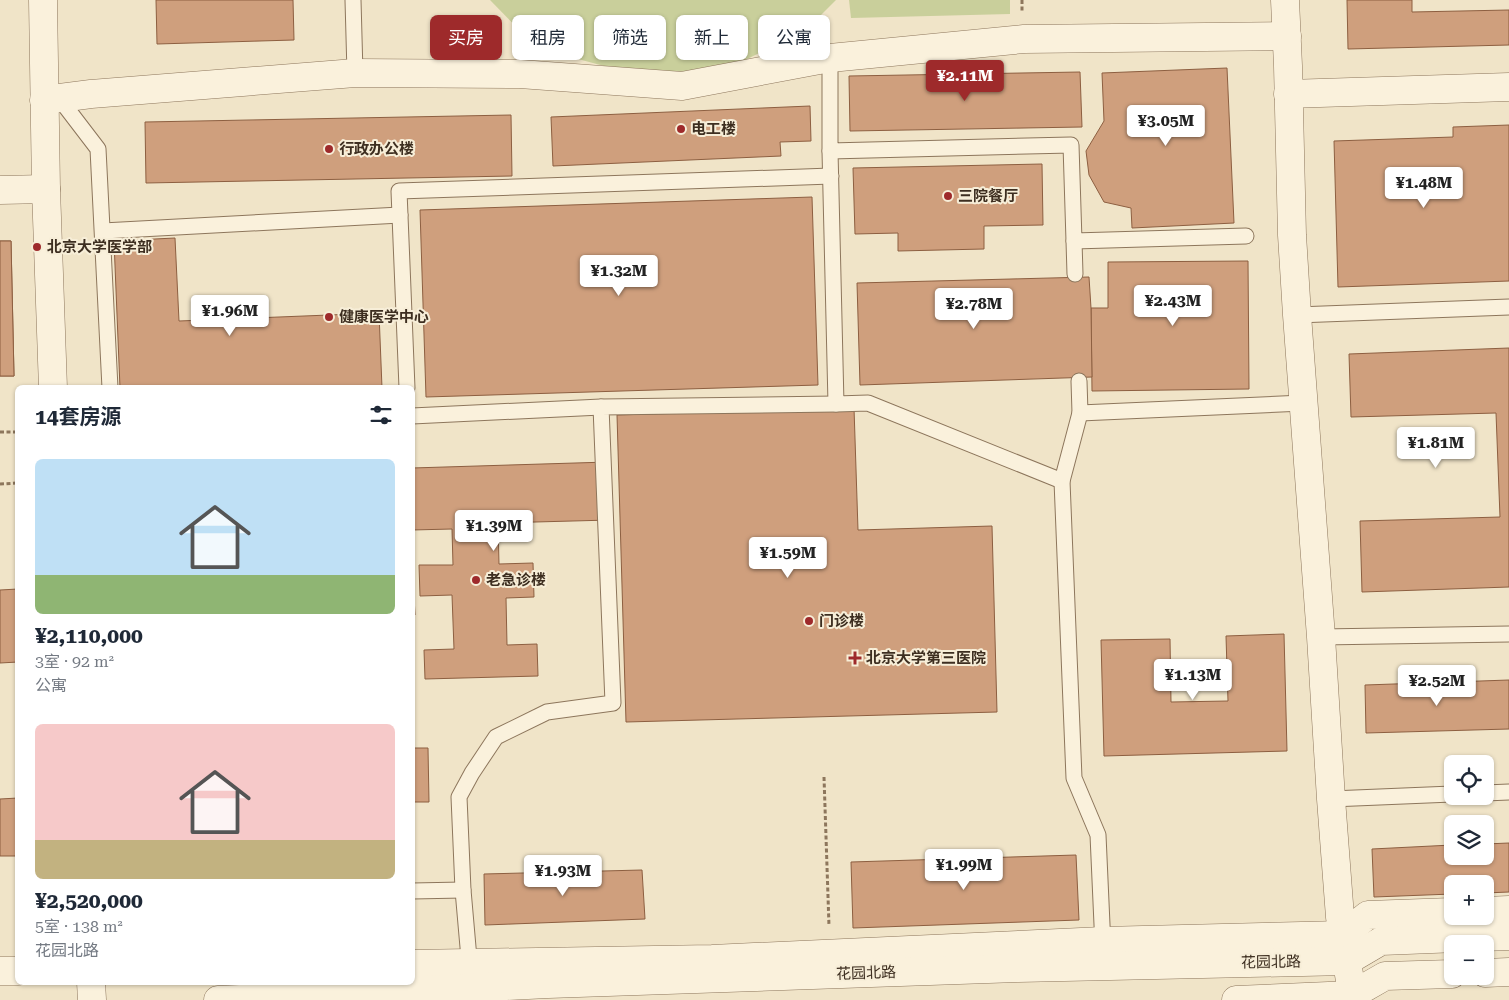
<!DOCTYPE html>
<html lang="zh">
<meta charset="utf-8">
<style>
:root{--surface:#fff;--page:#f2f2f3;--text:#1f2937;--muted:#747a83;--accent:#9e2a2b}
body{margin:0;font-family:"Roboto Serif","Noto Sans SC",serif;background:var(--page);color:var(--text);height:100vh;display:flex;flex-direction:column;font-size:19px;white-space:nowrap}
*{box-sizing:border-box;margin:0}
p{font-size:16px;color:var(--muted)}
.icon{flex:none;width:28px;height:28px;fill:none;stroke:currentColor;stroke-width:2;stroke-linecap:round;stroke-linejoin:round}
.map{position:relative;flex:1;overflow:hidden}
.side{position:absolute;left:15px;top:385px;width:400px;height:600px;display:flex;flex-direction:column;background:var(--surface);border-radius:8px;box-shadow:0 1px 4px #0004}
.side>*{flex:none}
.banner{position:absolute;left:430px;top:15px;width:475px;height:45px;display:flex;gap:10px}
.tools{position:absolute;left:1444px;top:755px;display:grid;gap:10px}
.tools a{display:grid;place-items:center;width:50px;height:50px;border-radius:8px;background:var(--surface);box-shadow:0 1px 4px #0004;font-size:25px}
.price{position:absolute;translate:-50% -42px;padding:0 11px;border-radius:5px;background:#fff;color:#222;font-size:16px;line-height:32px;filter:drop-shadow(0 1px 2px #0008)}
.price::after{content:'';position:absolute;left:50%;top:30px;width:15px;height:11px;margin-left:-8px;background:inherit;clip-path:polygon(0 0,100% 0,50% 100%)}
.price.current{background:var(--accent);color:#fff}
ul{padding:0;list-style:none}
li{display:grid;align-content:center;gap:10px;height:265px;padding:0 20px}
li span{display:grid;place-items:center;height:155px;border-radius:8px;color:#555}
li>.icon{margin-inline-start:auto}
span .icon{width:90px;height:90px;fill:#fffc;stroke-width:1}
li b{font-size:21px}
h2{display:flex;justify-content:space-between;align-items:center;height:60px;padding:0 20px;font-size:21px}
.pill{padding:0 18px;border-radius:8px;background:var(--surface);box-shadow:0 1px 4px #0004;font-size:18px;line-height:45px}
.pill.current{background:var(--accent);color:#fff}
.map>svg:first-child{display:block}
</style>
<div class="map">
<svg width="1509" height="1000" viewBox="0 0 1509 1000">
<rect width="100%" height="100%" fill="#f0e4c8"/>
<!-- green -->
<g fill="#c9cf9b">
<path d="M 490,0 L 836,0 L 814,22 L 782,42 L 741,62 L 690,74 L 639,72 L 604,66 L 567,56 L 528,39 Z"/>
<path d="M 849,0 L 1010,0 L 1010,14 L 851,18 Z"/>
</g>
<!-- building -->
<g fill="#cf9f7d" stroke="#8d5f41">
<path d="M 156,0 L 293,0 L 294,40 L 157,44 Z"/>
<path d="M 1347,0 L 1412,0 L 1412,12 L 1509,10 L 1509,45 L 1348,49 Z"/>
<path d="M 1227,68 L 1234,223 L 1132,228 L 1131,208 L 1104,202 L 1089,175 L 1086,151 L 1104,121 L 1102,73 Z"/>
<path d="M 1080,72 L 1082,127 L 850,131 L 849,76 Z"/>
<path d="M 810,106 L 811,141 L 780,142 L 781,156 L 553,166 L 551,117 Z"/>
<path d="M 511,115 L 512,176 L 146,183 L 145,122 Z"/>
<path d="M 1509,125 L 1509,281 L 1338,287 L 1334,141 L 1453,137 L 1453,127 Z"/>
<path d="M 1042,164 L 1043,225 L 984,226 L 984,249 L 898,251 L 898,233 L 855,234 L 853,168 Z"/>
<path d="M 812,197 L 818,385 L 426,397 L 420,210 Z"/>
<path d="M 175,238 L 179,321 L 379,313 L 382,388 L 120,388 L 114,241 Z"/>
<path d="M 0,241 L 11,241 L 14,376 L 0,376 Z"/>
<path d="M 0,241 L 11,241 L 14,376 L 0,376 Z"/>
<path d="M 1248,261 L 1249,389 L 1092,391 L 1091,308 L 1108,308 L 1108,262 Z"/>
<path d="M 1089,277 L 1091,308 L 1092,377 L 860,385 L 857,283 Z"/>
<path d="M 1509,348 L 1509,587 L 1362,592 L 1360,521 L 1500,517 L 1496,413 L 1351,417 L 1349,354 Z"/>
<path d="M 854,408 L 858,530 L 992,526 L 997,712 L 626,722 L 617,415 Z"/>
<path d="M 608,462 L 610,520 L 498,523 L 499,564 L 533,563 L 534,597 L 506,598 L 507,645 L 537,644 L 538,676 L 425,679 L 424,650 L 454,649 L 452,595 L 420,596 L 419,565 L 453,565 L 452,529 L 412,530 L 412,468 Z"/>
<path d="M 412,559 L 415,615 L 412,615 Z"/>
<path d="M 18,589 L 18,662 L 0,663 L 0,590 Z"/>
<path d="M 1284,634 L 1287,751 L 1104,756 L 1101,640 L 1170,639 L 1171,702 L 1228,701 L 1226,636 Z"/>
<path d="M 1509,680 L 1509,729 L 1366,733 L 1365,685 Z"/>
<path d="M 412,748 L 428,748 L 429,802 L 412,802 Z"/>
<path d="M 18,798 L 18,856 L 0,856 L 0,799 Z"/>
<path d="M 1509,843 L 1509,892 L 1485,893 L 1485,884 L 1452,884 L 1452,894 L 1374,897 L 1372,849 L 1452,845 L 1452,856 L 1485,856 L 1485,844 Z"/>
<path d="M 1076,855 L 1079,920 L 853,928 L 851,862 Z"/>
<path d="M 642,870 L 645,919 L 485,925 L 484,874 Z"/>
</g>
<g fill="none" stroke-linecap="round" stroke-linejoin="round">
<!-- service casing -->
<g stroke="#8d765c" stroke-width="17">
<g id="service">
<path d="M 353,0 L 355,73"/>
<path d="M 830,58 L 830,151 L 1071,145 L 1074,241 L 1246,236"/>
<path d="M 59,98 L 98,149 L 110,388"/>
<path d="M 830,151 L 836,404 L 868,403 L 1062,481"/>
<path d="M 103,231 L 400,215"/>
<path d="M 1074,241 L 1075,274"/>
<path d="M 1297,315 L 1509,307"/>
<path d="M 1079,381 L 1080,413 L 1303,403"/>
<path d="M 407,388 L 399,191 L 831,176"/>
<path d="M 1080,413 L 1062,481 L 1074,778 L 1098,835 L 1103,947"/>
<path d="M 412,416 L 601,407"/>
<path d="M 1321,637 L 1509,634"/>
<path d="M 1485,793 L 1509,792"/>
<path d="M 1331,799 L 1452,794"/>
<path d="M 412,891 L 463,890"/>
<path d="M 470,970 L 463,890 L 459,797 L 472,773 L 496,737 L 547,712 L 613,703 L 601,407 L 836,404"/>
</g>
</g>
<!-- minor casing -->
<g stroke="#8d765c" stroke-width="29">
<g id="minor">
<path d="M 43,0 L 46,189 L 53,388"/>
<path d="M 1285,0 L 1288,66 L 1292,235 L 1297,315 L 1321,637 L 1331,799 L 1340,917 L 1353,1000"/>
<path d="M 1288,94 L 1509,87"/>
<path d="M 44,100 L 91,94 L 355,73 L 520,74 L 682,86 L 830,58 L 1024,39 L 1287,36"/>
<path d="M 0,190 L 46,189"/>
<path d="M 1485,911 L 1509,910"/>
<path d="M 412,964 L 712,959 L 1103,941 L 1343,935 L 1368,915 L 1452,912"/>
<path d="M 0,971 L 18,971"/>
<path d="M 91,982 L 92,1000"/>
</g>
</g>
<!-- tertiary casing -->
<g stroke="#8d765c" stroke-width="29">
<g id="tertiary">
<path d="M 1485,973 L 1509,972"/>
<path d="M 218,1000 L 548,984 L 1018,968 L 1347,961 L 1381,941 L 1509,936"/>
<path d="M 1236,1000 L 1352,995 L 1385,976 L 1452,974"/>
</g>
</g>
<!-- path -->
<g stroke="#8d765c" stroke-width="3" stroke-dasharray="4 2.5" stroke-linecap="butt">
<path d="M 1022,0 L 1022,13"/>
<path d="M 0,432 L 18,432"/>
<path d="M 0,484 L 18,483"/>
<path d="M 824,777 L 829,926"/>
</g>
<!-- service -->
<use href="#service" stroke="#faf1dc" stroke-width="15"/>
<!-- minor -->
<use href="#minor" stroke="#faf1dc" stroke-width="28"/>
<!-- tertiary -->
<use href="#tertiary" stroke="#faf1dc" stroke-width="28"/>
</g>
<!-- markers -->
<g fill="#9e2a2b" stroke="#f7eed8" stroke-width="2">
<circle cx="681" cy="129" r="5"/>
<circle cx="329" cy="149" r="5"/>
<circle cx="948" cy="196" r="5"/>
<circle cx="37" cy="247" r="5"/>
<circle cx="329" cy="317" r="5"/>
<circle cx="476" cy="580" r="5"/>
<circle cx="809" cy="621" r="5"/>
<path d="M852.5 650.5h5v5h5v5h-5v5h-5v-5h-5v-5h5z"/>
</g>
<g text-anchor="middle" stroke-width="4" stroke-linejoin="round" paint-order="stroke">
<!-- poi labels -->
<g font-size="15" font-weight="bold" fill="#3d2e20" stroke="#f7eed8" text-anchor="start">
<text x="691" y="134">电工楼</text>
<text x="339" y="154">行政办公楼</text>
<text x="958" y="201">三院餐厅</text>
<text x="47" y="252">北京大学医学部</text>
<text x="339" y="322">健康医学中心</text>
<text x="486" y="585">老急诊楼</text>
<text x="819" y="626">门诊楼</text>
<text x="866" y="663">北京大学第三医院</text>
</g>
<!-- street labels -->
<g font-size="15" fill="#3d2e20" stroke="#f7eed8">
<text transform="translate(1271 962) rotate(-1)" y="5">花园北路</text>
<text transform="translate(866 973) rotate(-2)" y="5">花园北路</text>
</g>
</g>
</svg>
<div class="tools">
<a><svg class="icon" aria-label="locate" viewBox="0 0 24 24"><circle cx="12" cy="12" r="6"/><path d="M12 2v4M12 18v4M2 12h4M18 12h4"/></svg></a>
<a><svg class="icon" aria-label="layers" viewBox="0 0 24 24"><path d="M12 4l9 5-9 5-9-5zM3 14l9 5 9-5"/></svg></a>
<a>+</a>
<a>−</a>
</div>
<b class="price current" style="left:965px;top:102px">¥2.11M</b>
<b class="price" style="left:1166px;top:147px">¥3.05M</b>
<b class="price" style="left:1424px;top:209px">¥1.48M</b>
<b class="price" style="left:619px;top:297px">¥1.32M</b>
<b class="price" style="left:1173px;top:327px">¥2.43M</b>
<b class="price" style="left:974px;top:330px">¥2.78M</b>
<b class="price" style="left:230px;top:337px">¥1.96M</b>
<b class="price" style="left:1436px;top:469px">¥1.81M</b>
<b class="price" style="left:494px;top:552px">¥1.39M</b>
<b class="price" style="left:788px;top:579px">¥1.59M</b>
<b class="price" style="left:1193px;top:701px">¥1.13M</b>
<b class="price" style="left:1437px;top:707px">¥2.52M</b>
<b class="price" style="left:964px;top:891px">¥1.99M</b>
<b class="price" style="left:563px;top:897px">¥1.93M</b>
<div class="banner">
<a class="pill current">买房</a>
<a class="pill">租房</a>
<a class="pill">筛选</a>
<a class="pill">新上</a>
<a class="pill">公寓</a>
</div>
<section class="side">
<h2>14套房源<svg class="icon" aria-label="filters" viewBox="0 0 24 24"><path d="M4 7h16M4 17h16"/><circle cx="9" cy="7" r="2"/><circle cx="15" cy="17" r="2"/></svg></h2>
<ul>
<li><span style="background:linear-gradient(#bfe0f5 75%,#8fb573 0)"><svg class="icon" aria-label="home" viewBox="0 0 24 24"><path d="M3 11l9-7 9 7M6 9v11h12V9"/></svg></span><div><b>¥2,110,000</b><p>3室 · 92 m²</p><p>公寓</p></div></li>
<li><span style="background:linear-gradient(#f6c9c9 75%,#c2b280 0)"><svg class="icon" aria-label="home" viewBox="0 0 24 24"><path d="M3 11l9-7 9 7M6 9v11h12V9"/></svg></span><div><b>¥2,520,000</b><p>5室 · 138 m²</p><p>花园北路</p></div></li>
</ul>
</section>
</div>
